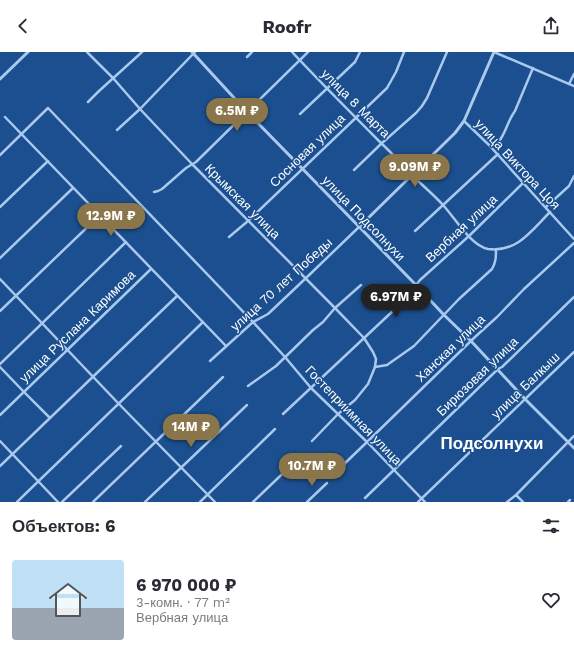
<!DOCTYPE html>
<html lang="ru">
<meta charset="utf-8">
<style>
:root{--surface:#fff;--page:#f2f2f3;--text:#2b2b33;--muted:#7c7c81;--line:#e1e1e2;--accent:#8a764a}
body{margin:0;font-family:"Work Sans",sans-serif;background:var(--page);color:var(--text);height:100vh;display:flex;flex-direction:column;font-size:15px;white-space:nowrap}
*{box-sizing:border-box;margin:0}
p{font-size:13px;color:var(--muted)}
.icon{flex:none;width:22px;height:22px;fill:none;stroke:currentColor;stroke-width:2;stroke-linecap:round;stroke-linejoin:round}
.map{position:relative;height:450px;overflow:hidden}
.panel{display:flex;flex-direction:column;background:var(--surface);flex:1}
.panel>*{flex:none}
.price{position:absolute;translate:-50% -34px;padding:0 9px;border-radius:14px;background:var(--accent);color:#fff;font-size:13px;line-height:26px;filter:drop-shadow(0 1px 2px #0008)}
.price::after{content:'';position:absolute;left:50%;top:24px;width:12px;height:9px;margin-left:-6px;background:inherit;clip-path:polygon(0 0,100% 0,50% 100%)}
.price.active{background:#222;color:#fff}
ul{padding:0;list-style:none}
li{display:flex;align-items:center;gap:12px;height:100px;padding:0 12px}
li+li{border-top:1px solid var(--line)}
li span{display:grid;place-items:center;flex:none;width:112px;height:80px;border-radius:4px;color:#555}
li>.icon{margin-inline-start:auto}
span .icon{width:48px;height:48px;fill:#fffc;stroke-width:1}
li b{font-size:17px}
h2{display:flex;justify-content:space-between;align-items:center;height:48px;padding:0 12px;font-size:17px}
header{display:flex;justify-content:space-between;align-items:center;height:52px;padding:0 12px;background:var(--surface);font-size:18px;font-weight:700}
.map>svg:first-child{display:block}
</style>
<header><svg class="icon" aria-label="back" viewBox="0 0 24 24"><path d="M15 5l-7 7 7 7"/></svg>Roofr<svg class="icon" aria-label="share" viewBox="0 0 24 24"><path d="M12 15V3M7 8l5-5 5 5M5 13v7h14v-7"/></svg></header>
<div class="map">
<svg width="574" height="450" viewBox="0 0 574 450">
<rect width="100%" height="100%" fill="#1b4f8f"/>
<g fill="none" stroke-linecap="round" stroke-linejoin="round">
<!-- minor -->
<g stroke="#a9c9ee" stroke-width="2.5">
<path d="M 87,0 L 113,26 L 140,57 L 192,112 L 335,256 L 364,286 L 373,300 L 376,307 L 375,315 L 368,332 L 355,348 L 338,362 L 312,389"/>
<path d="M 292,0 C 321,31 351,61 381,91 C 392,101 402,113 413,124 C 423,134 434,143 443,153 C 455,166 471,194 488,197 C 517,201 532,178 550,160"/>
<path d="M 494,0 L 574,34"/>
<path d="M 247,5 L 252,0"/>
<path d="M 569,32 L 574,22"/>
<path d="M 88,50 L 99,39 L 142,0"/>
<path d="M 300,62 L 355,10 L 360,0"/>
<path d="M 5,65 L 226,294"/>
<path d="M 464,69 L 489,93 L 574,187"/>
<path d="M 117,78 L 140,57 L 195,0"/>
<path d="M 490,93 C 493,93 496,92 499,89 C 505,83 508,68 515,59 L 533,16"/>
<path d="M 0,103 L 48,56 L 253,270 L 285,305 L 311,336 L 367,390 L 425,450"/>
<path d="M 354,118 L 382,91 L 416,61 L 422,54 L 427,46 L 447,0"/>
<path d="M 154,140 L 158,139 L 162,137 L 186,116 L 196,110 L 308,0"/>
<path d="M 0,155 L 48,109"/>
<path d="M 546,155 L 569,134 L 574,124"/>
<path d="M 415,179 L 498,102"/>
<path d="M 229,185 L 248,169 L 387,36 L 396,20 L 404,0"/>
<path d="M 0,206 L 73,136"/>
<path d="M 0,227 L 118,351 L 215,450"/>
<path d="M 0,259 L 100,163"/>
<path d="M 210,309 L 253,270 L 268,262 L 305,227 L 359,175"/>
<path d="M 0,312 L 126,190"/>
<path d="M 0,315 L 24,340 L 50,366"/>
<path d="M 375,315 L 387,313 L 414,294 L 459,247 L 492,217 C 496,210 496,205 496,197"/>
<path d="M 248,334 L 276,314 L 313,278 L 323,270 L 335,256 L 361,233"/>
<path d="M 283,362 L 411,242 L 416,233 L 420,228 L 469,184 L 523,131"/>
<path d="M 0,363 L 151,217"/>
<path d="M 0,389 L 58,450"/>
<path d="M 0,414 L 177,244"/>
<path d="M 341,415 L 367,390 L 475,285 L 497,265 L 524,237 L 574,191"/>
<path d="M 516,443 L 523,450"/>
<path d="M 365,446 L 498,317 L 502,315 L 574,245"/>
<path d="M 17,450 L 203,270"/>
<path d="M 62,450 L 121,394"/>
<path d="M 93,450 L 223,325"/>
<path d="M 145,450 L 247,353"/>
<path d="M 200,450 L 275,377"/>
<path d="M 253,450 L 300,405"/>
<path d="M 307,450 L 327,431"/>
<path d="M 418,450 L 574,300"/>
<path d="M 507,450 L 516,443 L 574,384"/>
<path d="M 568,450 L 570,448"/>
</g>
<!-- tertiary -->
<g stroke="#a9c9ee" stroke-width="3">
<path d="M 192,0 L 247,60 L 416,233 L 444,263 L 471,289 L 525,347 L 574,396"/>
<path d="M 0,27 L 28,0"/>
<path d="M 359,175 L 455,81 L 464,69 L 494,0"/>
</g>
</g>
<g text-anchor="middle" stroke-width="3" stroke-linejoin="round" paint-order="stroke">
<!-- street labels -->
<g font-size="13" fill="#fff" stroke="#1b4f8f">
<text transform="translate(356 51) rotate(45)" y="5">улица 8 Марта</text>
<text transform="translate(307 98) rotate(-44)" y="5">Сосновая улица</text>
<text transform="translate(518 112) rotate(47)" y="5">улица Виктора Цоя</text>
<text transform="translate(243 149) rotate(45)" y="5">Крымская улица</text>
<text transform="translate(364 166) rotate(46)" y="5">улица Подсолнухи</text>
<text transform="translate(461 176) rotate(-43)" y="5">Вербная улица</text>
<text transform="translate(281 232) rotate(-42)" y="5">улица 70 лет Победы</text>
<text transform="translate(77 274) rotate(-44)" y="5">улица Руслана Каримова</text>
<text transform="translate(450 296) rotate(-44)" y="5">Ханская улица</text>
<text transform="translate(477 324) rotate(-44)" y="5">Бирюзовая улица</text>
<text transform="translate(525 333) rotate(-44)" y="5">улица Балкыш</text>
<text transform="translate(354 363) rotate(46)" y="5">Гостеприимная улица</text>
</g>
<!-- district labels -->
<g font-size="17" font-weight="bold" fill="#fff" stroke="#1b4f8f">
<text x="492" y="397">Подсолнухи</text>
</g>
</g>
</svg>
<b class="price" style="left:237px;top:80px">6.5M ₽</b>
<b class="price" style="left:415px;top:136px">9.09M ₽</b>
<b class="price" style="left:111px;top:185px">12.9M ₽</b>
<b class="price active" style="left:396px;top:266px">6.97M ₽</b>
<b class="price" style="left:191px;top:396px">14M ₽</b>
<b class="price" style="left:312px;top:435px">10.7M ₽</b>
</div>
<section class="panel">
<h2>Объектов: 6<svg class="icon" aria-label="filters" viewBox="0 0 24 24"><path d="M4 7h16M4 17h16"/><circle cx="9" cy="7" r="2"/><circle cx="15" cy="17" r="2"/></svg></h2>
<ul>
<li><span style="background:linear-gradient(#bfe0f5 60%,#9aa5b1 0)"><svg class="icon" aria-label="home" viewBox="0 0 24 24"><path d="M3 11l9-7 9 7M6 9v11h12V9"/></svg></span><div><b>6 970 000 ₽</b><p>3-комн. · 77 m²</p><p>Вербная улица</p></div><svg class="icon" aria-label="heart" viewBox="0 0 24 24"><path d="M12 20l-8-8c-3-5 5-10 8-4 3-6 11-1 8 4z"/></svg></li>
</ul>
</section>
